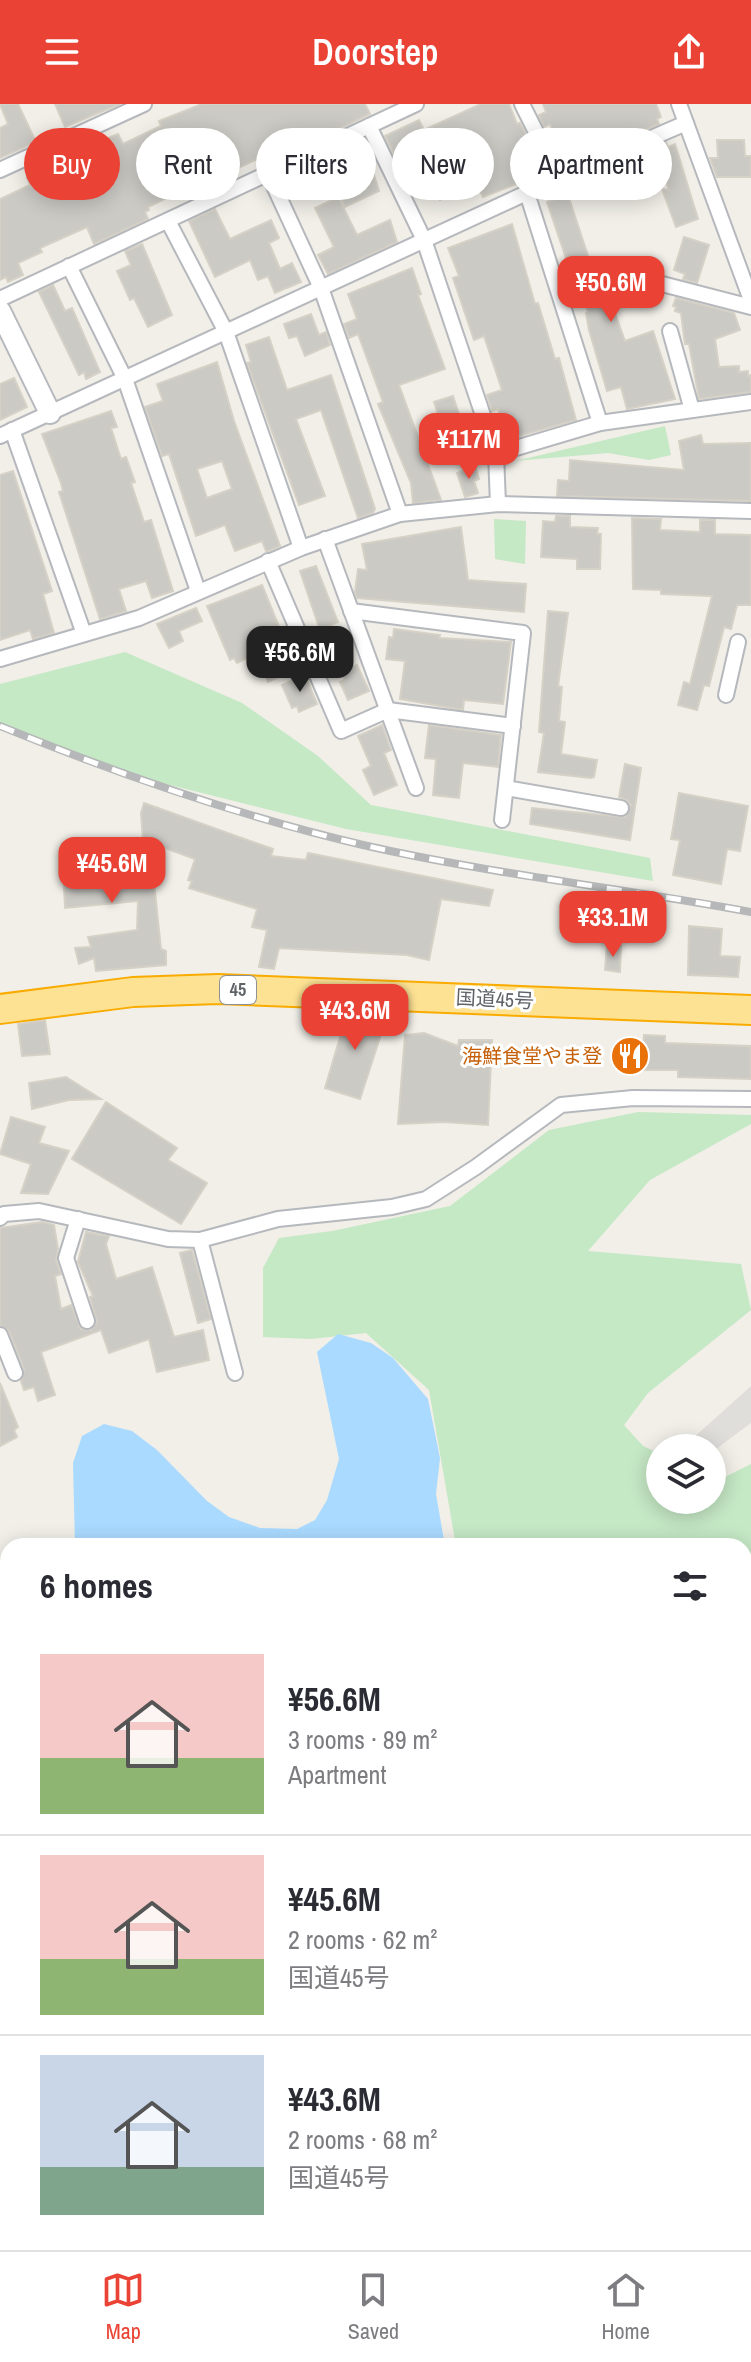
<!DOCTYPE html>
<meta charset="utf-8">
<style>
:root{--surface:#fff;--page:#f7f7f7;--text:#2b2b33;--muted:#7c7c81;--line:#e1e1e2;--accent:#ea4335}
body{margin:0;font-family:"Archivo Narrow","Noto Sans JP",sans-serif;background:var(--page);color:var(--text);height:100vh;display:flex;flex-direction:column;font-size:30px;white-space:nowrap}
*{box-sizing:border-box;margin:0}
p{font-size:26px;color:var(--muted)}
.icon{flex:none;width:44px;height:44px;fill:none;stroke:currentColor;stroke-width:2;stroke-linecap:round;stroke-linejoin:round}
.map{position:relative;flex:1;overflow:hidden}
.drawer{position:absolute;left:0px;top:1434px;width:752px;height:712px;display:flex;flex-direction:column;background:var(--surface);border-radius:24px 24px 0 0;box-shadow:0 4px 20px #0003}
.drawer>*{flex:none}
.guide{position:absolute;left:24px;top:24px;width:704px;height:72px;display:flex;gap:16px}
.controls{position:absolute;left:646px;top:1330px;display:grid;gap:16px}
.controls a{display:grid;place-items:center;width:80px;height:80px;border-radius:50%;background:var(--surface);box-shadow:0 4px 20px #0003;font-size:40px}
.price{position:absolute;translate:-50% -68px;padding:0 18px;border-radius:16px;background:var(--accent);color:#fff;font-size:26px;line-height:52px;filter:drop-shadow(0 2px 4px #0008)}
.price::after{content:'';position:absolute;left:50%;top:48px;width:24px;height:18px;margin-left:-12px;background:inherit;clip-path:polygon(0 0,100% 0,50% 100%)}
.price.current{background:#222;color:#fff}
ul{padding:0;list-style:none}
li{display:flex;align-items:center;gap:24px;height:200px;padding:0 40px}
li+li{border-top:2px solid var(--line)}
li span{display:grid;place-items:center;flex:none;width:224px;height:160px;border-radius:0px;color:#555}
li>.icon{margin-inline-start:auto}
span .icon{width:96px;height:96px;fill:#fffc;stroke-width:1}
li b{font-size:34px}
h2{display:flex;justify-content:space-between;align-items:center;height:96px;padding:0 40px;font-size:34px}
.tag{padding:0 28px;border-radius:36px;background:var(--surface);box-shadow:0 4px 20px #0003;font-size:28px;line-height:72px}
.tag.current{background:var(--accent);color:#fff}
header{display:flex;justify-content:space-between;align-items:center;height:104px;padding:0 40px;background:var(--accent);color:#fff;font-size:36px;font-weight:600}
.tabs{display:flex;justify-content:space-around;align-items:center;height:112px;border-top:2px solid var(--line);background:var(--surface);font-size:22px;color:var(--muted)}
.tabs a{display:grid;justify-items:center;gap:4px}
.tabs .current{color:var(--accent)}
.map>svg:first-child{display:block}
</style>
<header><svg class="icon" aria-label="menu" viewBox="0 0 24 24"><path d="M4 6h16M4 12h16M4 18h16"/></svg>Doorstep<svg class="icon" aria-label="share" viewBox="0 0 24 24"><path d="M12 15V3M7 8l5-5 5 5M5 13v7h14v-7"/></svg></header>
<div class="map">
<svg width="751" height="2146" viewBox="0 0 751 2146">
<rect width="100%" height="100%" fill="#f1efe8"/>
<!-- industrial -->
<path fill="#e0deda" d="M 751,1282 L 751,1319 L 712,1348 L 712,1344 L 697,1344 L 691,1336 Z"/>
<!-- green -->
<g fill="#c5e8c5">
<path d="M 665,322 L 671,351 L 649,356 L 608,349 L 515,357 Z"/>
<path d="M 494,415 L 526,417 L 525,460 L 495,455 Z"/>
<path d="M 125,548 L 242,599 L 318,652 L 371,701 L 650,754 L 653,777 L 346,725 L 126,670 L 0,622 L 0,580 Z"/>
<path d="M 638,1008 L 751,1011 L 751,1020 L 650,1076 L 588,1147 L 741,1160 L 751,1206 L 648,1289 L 624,1321 L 643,1342 L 660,1350 L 660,1396 L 712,1396 L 712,1373 L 719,1376 L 751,1360 L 751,1609 L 744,1601 L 744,1442 L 456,1442 L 429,1286 L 366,1229 L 311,1235 L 263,1233 L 263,1164 L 279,1134 L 332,1127 L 450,1102 L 549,1026 Z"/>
<path d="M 8,1557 L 8,2062 L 0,2059 L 0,1844 L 7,1831 L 0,1816 L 0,1584 Z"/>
<path d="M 302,2138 L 684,2138 L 673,2146 L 303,2146 Z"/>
</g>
<!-- water -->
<g fill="#aadaff">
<path d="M 338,1230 L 371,1239 L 393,1254 L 428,1295 L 440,1354 L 436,1390 L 445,1442 L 75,1442 L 73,1359 L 82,1332 L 104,1320 L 132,1327 L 157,1346 L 207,1397 L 229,1413 L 260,1424 L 297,1425 L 315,1416 L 327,1396 L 339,1355 L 317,1248 Z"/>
<path d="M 744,1611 L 751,1618 L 751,2146 L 686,2146 L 699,2138 L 744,2138 Z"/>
<path d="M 8,2090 L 8,2138 L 320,2138 L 327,2146 L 0,2146 L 0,2093 Z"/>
</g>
<!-- building -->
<g fill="#cccac5" stroke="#d6d1c6" stroke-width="2" fill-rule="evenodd">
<path d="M 0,0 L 18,0 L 36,38 L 0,54 L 0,24 L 8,20 Z"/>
<path d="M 55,0 L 120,0 L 65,23 Z"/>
<path d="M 202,0 L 365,0 L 370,10 L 319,34 L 317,29 L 269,55 L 266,51 L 187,88 L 185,85 L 148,103 L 149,106 L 145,108 L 148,115 L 94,140 L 87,123 L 40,144 L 42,148 L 18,159 L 23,171 L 8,178 L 6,173 L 0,176 L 0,95 L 30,81 L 27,74 L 44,65 L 50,78 L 109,49 L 103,36 L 118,30 L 123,40 L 161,22 L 159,17 Z"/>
<path d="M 481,0 L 509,0 L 517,20 L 520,19 L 526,31 L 523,32 L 537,62 L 533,64 L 537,72 L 483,93 L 476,79 L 440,96 L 428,70 L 415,76 L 402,46 L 394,50 L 385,32 L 419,16 L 424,26 Z"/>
<path d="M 543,0 L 656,0 L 661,13 L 657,15 L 659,20 L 566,56 L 550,20 L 544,23 L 539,11 L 546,8 Z"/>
<path d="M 717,36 L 744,36 L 745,52 L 751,52 L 751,73 L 717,73 L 710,54 L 718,54 Z"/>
<path d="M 666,38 L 668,43 L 675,40 L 698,115 L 676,123 L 662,85 L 669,86 L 654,44 Z"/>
<path d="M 358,45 L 370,69 L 373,68 L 379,87 L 345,103 L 329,69 L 334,66 L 330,58 Z"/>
<path d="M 568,91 L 593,167 L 599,165 L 625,237 L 653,227 L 675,295 L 627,305 L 621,283 L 607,287 L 589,226 L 586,209 L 588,208 L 576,170 L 572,172 L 547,98 Z"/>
<path d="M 338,93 L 357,131 L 390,116 L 397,138 L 328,170 L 318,151 L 334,143 L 315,104 Z"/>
<path d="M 215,105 L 230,135 L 271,116 L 279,134 L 269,139 L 280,165 L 292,159 L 301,178 L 275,189 L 268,172 L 258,176 L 250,156 L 215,173 L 189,117 Z"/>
<path d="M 512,120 L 535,200 L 538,199 L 555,255 L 559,254 L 576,316 L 508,335 L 498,305 L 492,307 L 487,291 L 502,286 L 484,232 L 474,236 L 453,174 L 459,172 L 448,144 Z"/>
<path d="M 684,133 L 709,141 L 697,179 L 683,175 L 685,170 L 674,166 Z"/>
<path d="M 142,140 L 172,211 L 148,223 L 134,194 L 130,196 L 117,167 L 131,161 L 125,147 Z"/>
<path d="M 412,164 L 421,190 L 418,191 L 445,265 L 399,281 L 441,396 L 413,399 L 411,379 L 378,300 L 383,298 L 358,230 L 349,234 L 344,220 L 357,215 L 348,190 Z"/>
<path d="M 625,169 L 648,176 L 643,196 L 619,189 Z"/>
<path d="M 53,181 L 65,207 L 72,204 L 100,268 L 86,275 L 84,268 L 79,271 L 39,188 Z"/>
<path d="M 676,194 L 734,209 L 740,226 L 715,235 L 719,263 L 739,262 L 739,268 L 748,267 L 748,272 L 751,271 L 751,288 L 699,295 L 689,240 L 685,240 L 681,209 L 675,207 L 676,203 L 673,202 Z"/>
<path d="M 311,210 L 319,231 L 326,228 L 330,241 L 305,252 L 297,232 L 289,234 L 284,220 Z"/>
<path d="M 269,233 L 287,286 L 331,271 L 375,405 L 373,409 L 358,414 L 321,306 L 296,315 L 325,392 L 299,401 L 247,259 L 251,258 L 246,241 Z"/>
<path d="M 217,258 L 234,317 L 280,442 L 269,447 L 266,447 L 262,437 L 235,447 L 225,421 L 196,432 L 169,350 L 162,352 L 145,303 L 163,297 L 157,280 ZM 222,357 L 232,385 L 207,394 L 197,365 Z"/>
<path d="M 14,274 L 27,303 L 0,316 L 0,280 Z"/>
<path d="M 453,292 L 462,319 L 443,325 L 434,298 Z"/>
<path d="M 111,307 L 117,323 L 111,324 L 121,355 L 126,353 L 135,378 L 131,379 L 144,418 L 151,416 L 173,487 L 152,494 L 146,477 L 119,485 L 126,507 L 100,515 L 59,388 L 63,387 L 61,379 L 42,330 Z"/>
<path d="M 701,331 L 703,340 L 751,339 L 751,397 L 557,392 L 558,376 L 569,377 L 570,356 L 684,366 L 679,337 Z"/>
<path d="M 475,362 L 479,375 L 474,377 L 478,389 L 465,393 L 457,369 Z"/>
<path d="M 13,367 L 52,487 L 43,490 L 54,529 L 33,535 L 30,526 L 0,536 L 0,371 Z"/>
<path d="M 556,412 L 570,412 L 570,423 L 598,424 L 597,430 L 601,430 L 600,465 L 577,465 L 577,455 L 541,453 L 543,417 L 555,418 Z"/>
<path d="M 632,414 L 661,415 L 660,426 L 700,428 L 700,416 L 715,416 L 715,430 L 751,431 L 751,501 L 737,501 L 731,525 L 724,523 L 709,582 L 704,581 L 697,606 L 678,601 L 684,578 L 690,580 L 712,492 L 661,490 L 661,486 L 633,485 Z"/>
<path d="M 461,423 L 468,476 L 526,480 L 524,508 L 357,494 L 355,488 L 358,465 L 367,466 L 362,440 Z"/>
<path d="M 316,462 L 338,518 L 320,526 L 300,467 Z"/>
<path d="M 262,481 L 282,530 L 269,535 L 285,570 L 268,578 L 256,550 L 237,559 L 234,554 L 230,556 L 207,502 Z"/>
<path d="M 196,504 L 202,517 L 179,527 L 183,537 L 169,544 L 157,520 Z"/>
<path d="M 548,507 L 568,509 L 558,582 L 562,583 L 559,617 L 565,618 L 561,650 L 597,656 L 594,673 L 591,674 L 538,668 L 544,629 L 539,628 Z"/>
<path d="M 394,525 L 440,531 L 439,534 L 511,538 L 503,600 L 464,596 L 463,606 L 400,595 L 405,557 L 386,555 L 389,533 L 393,534 Z"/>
<path d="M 357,561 L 369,587 L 348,596 L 340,578 L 345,576 L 341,568 Z"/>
<path d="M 305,571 L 317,600 L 299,608 L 297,602 L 292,604 L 282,581 Z"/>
<path d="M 382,621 L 391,646 L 384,649 L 397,681 L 374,691 L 363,666 L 371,662 L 358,632 Z"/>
<path d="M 429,621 L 501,631 L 498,663 L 463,659 L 459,694 L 433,691 L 436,655 L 425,654 Z"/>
<path d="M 625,660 L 641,664 L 630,736 L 530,720 L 532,704 L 625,713 L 631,701 L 627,696 L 619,693 Z"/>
<path d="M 679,689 L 748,702 L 740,747 L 727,745 L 721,780 L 673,771 L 680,736 L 671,735 Z"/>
<path d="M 144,699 L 273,745 L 271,752 L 306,756 L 308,749 L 493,786 L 489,802 L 441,795 L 429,856 L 407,851 L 279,844 L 274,865 L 259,863 L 267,826 L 252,823 L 257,805 L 189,784 L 192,777 L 188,776 L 195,755 L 143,736 L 141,709 Z"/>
<path d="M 124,735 L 126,781 L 154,778 L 161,845 L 166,847 L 166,861 L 96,867 L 94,854 L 79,860 L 75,844 L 91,843 L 88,833 L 137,826 L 138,797 L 65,804 L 62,740 Z"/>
<path d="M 575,800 L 619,804 L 616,840 L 572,835 Z"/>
<path d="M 689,822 L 722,825 L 720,852 L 740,853 L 738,873 L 688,871 Z"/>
<path d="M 607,842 L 621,842 L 620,868 L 605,866 Z"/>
<path d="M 341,907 L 373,908 L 387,912 L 360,995 L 325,984 L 343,923 L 336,920 Z"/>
<path d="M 45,916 L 50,950 L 22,952 L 18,920 Z"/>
<path d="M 424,929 L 458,942 L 459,936 L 492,936 L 488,1021 L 444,1018 L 398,1020 L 405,931 Z"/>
<path d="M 644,931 L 665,932 L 665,939 L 751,942 L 751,975 L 678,973 L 678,966 L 642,966 Z"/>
<path d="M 66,973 L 101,995 L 69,996 L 32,1005 L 29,979 Z"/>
<path d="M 106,998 L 177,1044 L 168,1056 L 207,1079 L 181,1120 L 72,1055 Z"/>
<path d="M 11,1013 L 45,1023 L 39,1039 L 69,1047 L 48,1090 L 21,1089 L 31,1060 L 0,1050 Z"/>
<path d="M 42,1118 L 54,1121 L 58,1145 L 56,1156 L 61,1170 L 55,1172 L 61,1205 L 71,1201 L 81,1225 L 91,1226 L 97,1218 L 90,1193 L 93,1192 L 78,1158 L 86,1128 L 109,1132 L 106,1140 L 116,1175 L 152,1163 L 174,1233 L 203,1226 L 209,1256 L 157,1268 L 149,1235 L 109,1249 L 101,1226 L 41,1248 L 55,1291 L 38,1297 L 34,1283 L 24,1286 L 21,1277 L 24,1265 L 9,1227 L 0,1221 L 0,1124 Z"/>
<path d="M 192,1146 L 211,1215 L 198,1219 L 180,1149 Z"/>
<path d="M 0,1279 L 18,1323 L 14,1326 L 17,1333 L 0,1342 Z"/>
</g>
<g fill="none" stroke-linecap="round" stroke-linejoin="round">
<!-- street casing -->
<g stroke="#b5b8bc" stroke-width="18">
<g id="street">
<path d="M 522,0 L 559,74"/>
<path d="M 679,0 L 751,196"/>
<path d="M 369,22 L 424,136 L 496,350 L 498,400"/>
<path d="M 0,66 L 144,0"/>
<path d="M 268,69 L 321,184 L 400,410"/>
<path d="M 527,89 L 600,319"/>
<path d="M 168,117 L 226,228 L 301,444"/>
<path d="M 69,162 L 125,275 L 198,487"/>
<path d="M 662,180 L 751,203"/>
<path d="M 0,195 L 416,0"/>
<path d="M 670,227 L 692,306"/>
<path d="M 12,326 L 84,530"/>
<path d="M 0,332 L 559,74 L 686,19"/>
<path d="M 496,350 L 600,319 L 751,298"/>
<path d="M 325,435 L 416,684"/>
<path d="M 268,457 L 341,627 L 388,606 L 513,622"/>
<path d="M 351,507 L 523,529 L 502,716"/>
<path d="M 0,555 L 139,514 L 301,444 L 400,410 L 498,400 L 751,407"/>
<path d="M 726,591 L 738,538"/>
<path d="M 506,684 L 621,704"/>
<path d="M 0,1114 L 4,1110 L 39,1107 L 168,1135 L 200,1136 L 278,1115 L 392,1103 L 426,1095 L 476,1063 L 561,1001 L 633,994 L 751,995"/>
<path d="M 78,1115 L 66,1154 L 87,1217"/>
<path d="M 200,1136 L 235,1269"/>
<path d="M 0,1231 L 15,1269"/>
</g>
</g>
<!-- secondary casing -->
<g stroke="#b6babf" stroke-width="24">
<path id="secondary" d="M 0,207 L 50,309"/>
</g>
<!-- highway casing -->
<g stroke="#f9ab00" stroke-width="32">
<path id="highway" d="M 0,905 L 133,888 L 218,885 L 751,906"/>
</g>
<!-- street -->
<use href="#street" stroke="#fff" stroke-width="14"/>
<!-- secondary -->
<use href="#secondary" stroke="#fff" stroke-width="20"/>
<!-- highway -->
<use href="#highway" stroke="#fde293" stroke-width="28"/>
<!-- rail casing -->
<g stroke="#b6b7b8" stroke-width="8">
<path id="rail" d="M 0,622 C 118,670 239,712 363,741 C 490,770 622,784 751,808"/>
</g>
<!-- rail -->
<use href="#rail" stroke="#fff" stroke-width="5" stroke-dasharray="15" stroke-linecap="butt"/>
</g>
<!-- icons -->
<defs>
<g id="restaurant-disc" transform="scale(2)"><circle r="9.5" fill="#e8710a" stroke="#fff"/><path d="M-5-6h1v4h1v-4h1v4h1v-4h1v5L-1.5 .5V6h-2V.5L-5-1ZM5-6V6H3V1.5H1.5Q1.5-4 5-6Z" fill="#fff"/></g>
</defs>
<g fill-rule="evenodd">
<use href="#restaurant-disc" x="630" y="952"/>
</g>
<g text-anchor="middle" stroke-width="6" stroke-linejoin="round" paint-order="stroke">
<!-- shield labels -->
<rect fill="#fff" stroke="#8f9295" stroke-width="2" x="220" y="872" width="36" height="28" rx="6"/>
<g font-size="18" font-weight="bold" fill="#5f6368">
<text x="238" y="892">45</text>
</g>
<!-- street labels -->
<g font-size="20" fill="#5f6368" stroke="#fff">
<text transform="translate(495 895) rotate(3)" y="7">国道45号</text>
</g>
<!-- food labels -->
<g font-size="20" fill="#c56008" stroke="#fff" text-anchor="end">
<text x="602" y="959">海鮮食堂やま登</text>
</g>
</g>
</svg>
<div class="controls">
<a><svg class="icon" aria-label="layers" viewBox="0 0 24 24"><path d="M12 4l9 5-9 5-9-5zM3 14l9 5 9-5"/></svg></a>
</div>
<b class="price" style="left:611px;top:220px">¥50.6M</b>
<b class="price" style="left:469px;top:377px">¥117M</b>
<b class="price current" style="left:300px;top:590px">¥56.6M</b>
<b class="price" style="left:112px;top:801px">¥45.6M</b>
<b class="price" style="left:613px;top:855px">¥33.1M</b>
<b class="price" style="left:355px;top:948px">¥43.6M</b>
<div class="guide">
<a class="tag current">Buy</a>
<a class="tag">Rent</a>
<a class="tag">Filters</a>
<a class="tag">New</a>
<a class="tag">Apartment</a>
</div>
<section class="drawer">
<h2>6 homes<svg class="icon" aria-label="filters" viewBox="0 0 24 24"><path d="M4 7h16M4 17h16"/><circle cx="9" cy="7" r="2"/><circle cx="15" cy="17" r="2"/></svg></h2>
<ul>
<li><span style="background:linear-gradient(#f6c9c9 65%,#8fb573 0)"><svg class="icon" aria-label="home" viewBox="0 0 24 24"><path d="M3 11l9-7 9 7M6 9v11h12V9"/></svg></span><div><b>¥56.6M</b><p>3 rooms · 89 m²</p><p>Apartment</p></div></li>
<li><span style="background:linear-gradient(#f6c9c9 65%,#8fb573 0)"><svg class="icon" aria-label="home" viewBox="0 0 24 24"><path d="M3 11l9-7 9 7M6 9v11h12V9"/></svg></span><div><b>¥45.6M</b><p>2 rooms · 62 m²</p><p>国道45号</p></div></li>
<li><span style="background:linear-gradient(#c9d6e8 70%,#7fa58c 0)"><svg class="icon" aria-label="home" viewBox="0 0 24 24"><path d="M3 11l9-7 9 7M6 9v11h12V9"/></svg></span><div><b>¥43.6M</b><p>2 rooms · 68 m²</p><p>国道45号</p></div></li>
</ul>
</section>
</div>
<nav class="tabs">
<a class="current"><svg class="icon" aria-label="map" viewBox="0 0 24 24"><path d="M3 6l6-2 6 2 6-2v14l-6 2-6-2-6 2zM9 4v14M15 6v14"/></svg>Map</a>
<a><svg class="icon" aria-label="saved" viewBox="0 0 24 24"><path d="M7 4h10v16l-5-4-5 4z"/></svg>Saved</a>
<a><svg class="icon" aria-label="home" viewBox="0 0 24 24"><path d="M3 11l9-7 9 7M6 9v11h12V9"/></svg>Home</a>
</nav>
